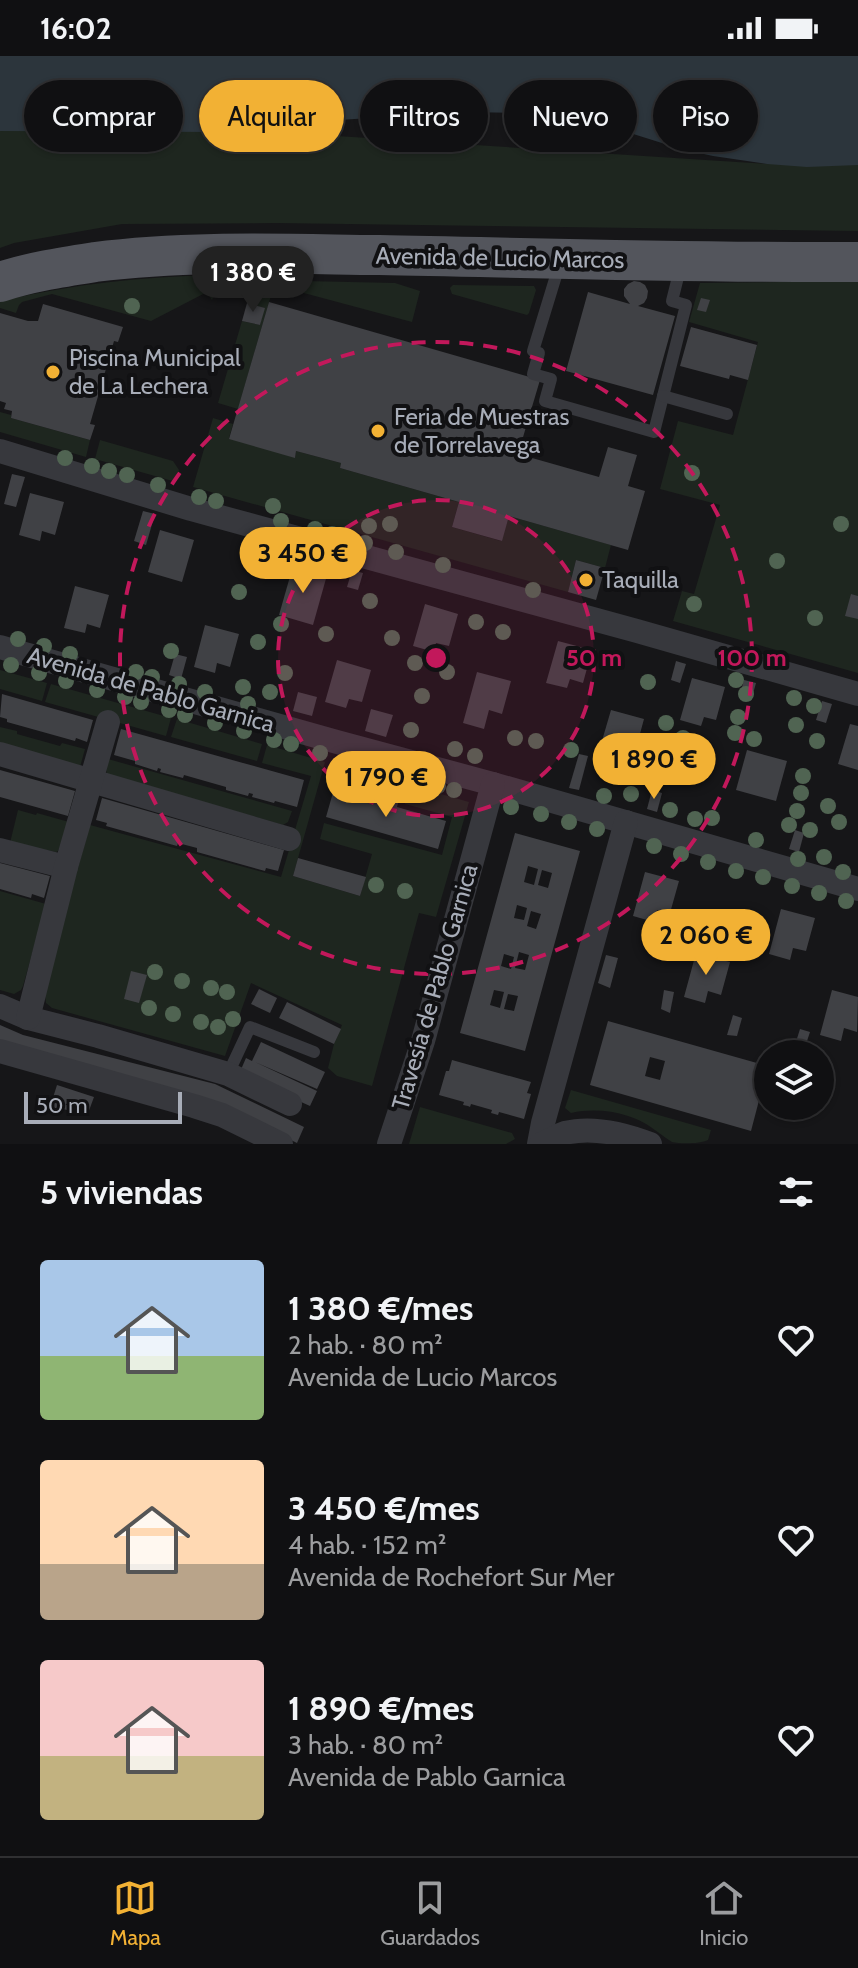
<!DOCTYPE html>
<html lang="es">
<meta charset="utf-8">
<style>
:root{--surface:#101012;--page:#1e1e20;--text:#f1f3f6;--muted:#9c9d9f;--line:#303032;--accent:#f2b134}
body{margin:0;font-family:Cabin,sans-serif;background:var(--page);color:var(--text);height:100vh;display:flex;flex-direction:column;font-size:30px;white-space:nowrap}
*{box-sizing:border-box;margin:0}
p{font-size:26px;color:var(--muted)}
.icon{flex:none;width:44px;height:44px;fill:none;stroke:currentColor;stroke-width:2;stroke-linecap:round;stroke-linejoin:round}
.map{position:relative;height:1088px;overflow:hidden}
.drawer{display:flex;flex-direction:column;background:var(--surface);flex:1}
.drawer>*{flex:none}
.banner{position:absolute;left:24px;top:24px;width:810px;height:72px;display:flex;gap:16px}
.controls{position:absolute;left:754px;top:984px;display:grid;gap:16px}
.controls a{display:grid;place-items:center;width:80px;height:80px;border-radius:50%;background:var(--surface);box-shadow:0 2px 6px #0004,0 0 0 2px var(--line);font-size:40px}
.scale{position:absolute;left:24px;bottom:20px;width:158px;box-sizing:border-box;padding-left:8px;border:4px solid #a8adb8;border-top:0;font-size:22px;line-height:28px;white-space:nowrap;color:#a8adb8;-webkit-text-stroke:6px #111113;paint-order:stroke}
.price{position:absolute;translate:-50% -68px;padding:0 18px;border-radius:28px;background:var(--accent);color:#111;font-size:26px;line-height:52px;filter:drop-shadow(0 2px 4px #0008)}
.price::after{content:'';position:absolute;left:50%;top:48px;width:24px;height:18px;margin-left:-12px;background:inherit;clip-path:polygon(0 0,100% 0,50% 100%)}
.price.active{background:#222;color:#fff}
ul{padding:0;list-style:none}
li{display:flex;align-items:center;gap:24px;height:200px;padding:0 40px}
li span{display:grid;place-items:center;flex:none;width:224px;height:160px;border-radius:8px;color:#555}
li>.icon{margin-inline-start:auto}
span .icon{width:96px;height:96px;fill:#fffc;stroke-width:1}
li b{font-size:34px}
h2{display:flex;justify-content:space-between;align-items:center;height:96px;padding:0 40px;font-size:34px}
.pill{padding:0 28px;border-radius:36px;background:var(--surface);box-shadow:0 2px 6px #0004,0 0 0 2px var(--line);font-size:28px;line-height:72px}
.pill.active{background:var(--accent);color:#111}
.status{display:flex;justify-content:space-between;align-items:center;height:56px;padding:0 40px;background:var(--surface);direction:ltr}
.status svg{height:22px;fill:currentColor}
.tab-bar{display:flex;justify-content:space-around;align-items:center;height:112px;border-top:2px solid var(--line);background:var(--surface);font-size:22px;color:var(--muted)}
.tab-bar a{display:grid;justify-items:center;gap:4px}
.tab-bar .active{color:var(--accent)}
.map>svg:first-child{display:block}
</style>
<div class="status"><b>16:02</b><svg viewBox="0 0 49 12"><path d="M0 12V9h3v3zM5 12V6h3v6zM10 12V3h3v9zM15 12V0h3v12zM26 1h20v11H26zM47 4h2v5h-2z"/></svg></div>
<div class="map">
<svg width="858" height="1088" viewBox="0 0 858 1088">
<rect width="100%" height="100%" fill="#161618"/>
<!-- green -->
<g fill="#1e261f">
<path d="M 0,75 L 260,75 L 767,108 L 858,97 L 858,175 L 276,167 L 122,168 L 14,187 L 0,192 Z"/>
<path d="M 213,219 L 218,223 L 218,226 L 212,244 L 207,236 L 151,265 L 52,238 L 22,246 L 19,249 L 16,257 L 0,252 L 0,246 L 5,244 C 74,228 142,221 213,219 Z"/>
<path d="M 259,224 L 395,227 L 420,235 L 412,266 L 274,229 L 238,353 L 218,347 L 242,265 L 260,269 L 264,252 L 247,247 L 253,229 Z"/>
<path d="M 858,225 L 858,617 L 673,565 L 682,535 L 694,538 L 720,449 L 660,433 L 678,365 L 733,379 L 758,286 L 689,266 L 700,227 Z"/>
<path d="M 453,229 L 534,230 L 536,234 L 529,257 L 527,259 L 452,238 L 450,232 Z"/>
<path d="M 0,356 L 11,359 L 11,362 L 90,384 L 86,401 L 0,376 Z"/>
<path d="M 213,362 L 233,368 L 229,382 L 295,401 L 296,395 L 341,407 L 340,412 L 459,446 L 452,471 L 501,485 L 509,460 L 611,489 L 605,512 L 576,504 L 568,536 L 193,431 Z"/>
<path d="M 100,384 L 173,405 L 179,414 L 176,426 L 95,403 Z"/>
<path d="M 0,614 L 47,627 L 42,645 L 0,633 Z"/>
<path d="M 51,628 L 171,662 L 166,680 L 45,646 Z"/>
<path d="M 177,663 L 262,688 L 257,705 L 171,681 Z"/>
<path d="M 0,671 L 17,675 L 17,678 L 60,690 L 62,687 L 85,693 L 80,711 L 0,689 Z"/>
<path d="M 267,689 L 325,706 L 293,820 L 360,840 L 372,798 L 320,783 L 324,767 L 442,799 L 452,761 L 405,748 L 405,744 L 399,742 L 403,727 L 469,746 L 436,861 L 419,857 L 372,1030 L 337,1020 L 328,1012 L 334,988 L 342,969 L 251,927 L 225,1000 L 52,952 L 46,947 L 44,932 L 90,769 L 281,821 L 311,720 L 262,707 Z"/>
<path d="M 108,703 L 292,755 L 288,766 L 283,769 L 107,718 L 106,714 Z"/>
<path d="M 337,709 L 394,724 L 389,740 L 381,738 L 380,740 L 332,727 Z"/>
<path d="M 18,754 L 36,759 L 37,757 L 69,766 L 58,795 L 56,796 L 10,787 Z"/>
<path d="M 0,835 L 46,848 L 23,930 L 21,934 L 14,938 L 0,934 Z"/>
<path d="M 571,1034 L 711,1074 L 708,1084 C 700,1088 680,1088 672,1086 C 656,1076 648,1066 628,1060 C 609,1054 590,1053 571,1057 L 565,1052 Z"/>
<path d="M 420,1051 L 512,1077 L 515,1083 L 506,1088 L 409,1088 Z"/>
</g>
<!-- water -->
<path fill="#2c353c" d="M 0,0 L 858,0 L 858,109 L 807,111 L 767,108 L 713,100 L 681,93 L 595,66 L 561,60 L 528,57 L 463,56 L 339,64 L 276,62 L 255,64 L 216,76 L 0,75 Z"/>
<!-- building -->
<g fill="#404145" fill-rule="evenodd">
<path d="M 634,225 L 640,226 L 645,229 L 648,235 L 647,242 L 644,247 L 638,250 L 675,260 L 653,339 L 566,315 L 588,236 L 630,248 L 624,240 L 624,233 L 628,228 Z"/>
<path d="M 701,242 L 710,244 L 706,256 L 697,254 Z"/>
<path d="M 269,246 L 540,324 L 518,398 L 599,421 L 608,391 L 637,399 L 628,430 L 645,435 L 628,494 L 509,460 L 502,485 L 452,471 L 459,446 L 340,412 L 341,407 L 296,395 L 295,402 L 229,383 Z"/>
<path d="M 247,247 L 265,252 L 260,269 L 242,265 Z"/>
<path d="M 43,248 L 123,271 L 118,286 L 114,285 L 90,368 L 95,369 L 90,384 L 11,362 L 12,355 L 4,353 L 6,347 L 0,345 L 0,257 L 28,265 L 38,265 Z"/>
<path d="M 691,271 L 757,289 L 748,324 L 730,319 L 729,323 L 680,310 Z"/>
<path d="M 12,418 L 25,421 L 16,451 L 4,448 Z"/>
<path d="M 30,437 L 64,446 L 55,479 L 42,475 L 40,485 L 19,479 Z"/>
<path d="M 143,455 L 155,458 L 146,489 L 134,485 Z"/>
<path d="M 160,474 L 194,484 L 182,526 L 148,516 Z"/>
<path d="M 276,493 L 285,495 L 280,514 L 270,511 Z"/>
<path d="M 576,504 L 605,512 L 596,544 L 568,536 Z"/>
<path d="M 293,510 L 327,519 L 313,569 L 279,559 Z"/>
<path d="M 352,514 L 363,517 L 358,534 L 347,531 Z"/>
<path d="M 75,530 L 109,539 L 100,572 L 87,568 L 85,577 L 64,572 Z"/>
<path d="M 851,538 L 858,540 L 858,563 L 845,560 Z"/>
<path d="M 425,548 L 458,558 L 449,590 L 436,587 L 434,596 L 413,590 Z"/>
<path d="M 205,569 L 239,578 L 230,611 L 217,607 L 215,617 L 194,611 Z"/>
<path d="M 558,585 L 592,594 L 583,627 L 570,623 L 567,632 L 546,627 Z"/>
<path d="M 175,598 L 187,601 L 181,623 L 169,619 Z"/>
<path d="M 337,604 L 371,614 L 362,646 L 349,643 L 346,652 L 325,646 Z"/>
<path d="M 676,605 L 686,608 L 680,627 L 671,624 Z"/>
<path d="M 477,616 L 511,625 L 502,658 L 489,654 L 484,673 L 463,667 Z"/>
<path d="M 692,622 L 725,631 L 716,664 L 704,661 L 701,670 L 680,664 Z"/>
<path d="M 744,624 L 756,627 L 751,645 L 739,642 Z"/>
<path d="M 298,636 L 317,641 L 312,660 L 293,655 Z"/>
<path d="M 2,638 L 93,664 L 87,686 L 76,682 L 75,685 L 7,666 L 7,663 L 0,661 Z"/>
<path d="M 822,645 L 832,648 L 826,667 L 816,664 Z"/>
<path d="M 371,653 L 393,659 L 386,681 L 365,675 Z"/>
<path d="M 611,654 L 644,663 L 635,696 L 623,692 L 620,701 L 599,695 Z"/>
<path d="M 850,668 L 858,670 L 858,714 L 838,708 Z"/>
<path d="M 121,673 L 304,724 L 297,751 L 275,745 L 274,747 L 252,741 L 253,738 L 249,737 L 248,740 L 226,734 L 226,731 L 184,719 L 183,722 L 160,716 L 161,713 L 158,712 L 157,715 L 135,708 L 135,705 L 114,699 Z"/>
<path d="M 747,694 L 787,705 L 776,745 L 736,734 Z"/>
<path d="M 579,698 L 588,700 L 579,734 L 569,732 Z"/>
<path d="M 0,714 L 75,735 L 68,760 L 0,741 Z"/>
<path d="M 334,733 L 383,747 L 384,744 L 398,747 L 397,751 L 446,765 L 438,793 L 326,761 Z"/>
<path d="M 652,734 L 662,737 L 657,756 L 647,753 Z"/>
<path d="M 102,742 L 284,794 L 278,815 L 266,812 L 265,815 L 197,796 L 197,792 L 178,787 L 177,790 L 106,770 L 107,767 L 96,764 Z"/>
<path d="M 795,774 L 804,777 L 799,796 L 789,793 Z"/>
<path d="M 515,777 L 580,795 L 525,995 L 460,977 ZM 528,810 L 538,813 L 534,829 L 524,826 ZM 542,814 L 552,817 L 548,832 L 538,829 ZM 517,849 L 527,852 L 524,864 L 514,862 ZM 531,855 L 541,858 L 536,873 L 527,870 ZM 519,896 L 529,899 L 525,914 L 515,912 ZM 504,898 L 514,901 L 511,913 L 501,910 ZM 494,934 L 504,936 L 500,952 L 490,949 ZM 508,938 L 518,940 L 514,955 L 504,953 Z"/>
<path d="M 298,802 L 366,821 L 360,840 L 293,820 Z"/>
<path d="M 0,807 L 50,820 L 44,842 L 32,838 L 31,842 L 0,833 Z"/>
<path d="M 645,816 L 679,825 L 670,857 L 657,854 L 654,866 L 633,860 Z"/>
<path d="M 781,853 L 815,862 L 806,895 L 793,892 L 790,904 L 769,898 Z"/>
<path d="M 696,897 L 730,906 L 721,939 L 708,935 L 705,947 L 684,941 Z"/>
<path d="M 606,899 L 618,902 L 610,932 L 598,927 Z"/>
<path d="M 131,915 L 147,919 L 139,947 L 124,943 Z"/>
<path d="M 259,933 L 277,942 L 270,957 L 251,948 Z"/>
<path d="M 664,934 L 674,936 L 670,957 L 661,953 Z"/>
<path d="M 832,934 L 858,941 L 857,976 L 844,972 L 841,985 L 820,979 Z"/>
<path d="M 287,946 L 341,973 L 334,988 L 279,962 Z"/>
<path d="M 733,959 L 742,962 L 737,980 L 727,979 Z"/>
<path d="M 608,965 L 768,1010 L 751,1075 L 590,1029 ZM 650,1001 L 665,1005 L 660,1024 L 645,1020 Z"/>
<path d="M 0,969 L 23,979 L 215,1028 L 304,1071 L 297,1087 L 209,1044 L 0,988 Z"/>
<path d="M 800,973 L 810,976 L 804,994 L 794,992 Z"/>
<path d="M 261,986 L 325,1016 L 317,1033 L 255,1006 L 317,1035 L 310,1050 L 239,1018 L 246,1002 L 252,1005 Z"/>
<path d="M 452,1004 L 531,1026 L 527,1037 L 531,1038 L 524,1063 L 499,1056 L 498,1059 L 491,1057 L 492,1054 L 471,1048 L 470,1051 L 468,1050 L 463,1049 L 464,1046 L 439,1039 L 446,1015 L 449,1015 Z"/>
<path d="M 57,1029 L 94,1041 L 87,1060 L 60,1052 L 59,1054 L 50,1051 Z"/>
</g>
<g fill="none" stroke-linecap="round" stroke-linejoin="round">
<!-- lane -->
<g stroke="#37383d" stroke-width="12">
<path d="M 559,210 L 533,295 L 539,297 L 533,318 L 551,323 L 545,345 L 654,376 L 686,249 L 672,245 L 681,209"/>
<path d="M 663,340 L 727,358"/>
<path d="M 228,1018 L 250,971 L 314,996"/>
</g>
<!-- street -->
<g stroke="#37383d" stroke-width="24">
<path d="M 0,395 L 191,453 L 637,575 L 858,638"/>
<path d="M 0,591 L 337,686 L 493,728 L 858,833"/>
<path d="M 0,698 L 289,783"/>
<path d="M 0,794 L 66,811"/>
<path d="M 0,950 L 28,962 L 98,980 L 228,1018 L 290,1048"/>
<path d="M 28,962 L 66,811 L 108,666"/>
<path d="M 0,995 L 194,1050 L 222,1059 L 281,1088"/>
<path d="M 389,1088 L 423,985 L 493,728"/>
<path d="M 539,1088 L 543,1067 L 626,766"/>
<path d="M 541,1088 C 549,1085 557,1080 565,1077 C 593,1070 624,1078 650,1088"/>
</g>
<!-- primary -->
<path stroke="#53555c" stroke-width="40" d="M 0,226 C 30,216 63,211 95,206 C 189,194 285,198 379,199 C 539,202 698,207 858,206"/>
</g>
<!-- trees -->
<g fill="#506452">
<circle cx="132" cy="250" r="8"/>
<circle cx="65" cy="402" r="8"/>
<circle cx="92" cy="410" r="8"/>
<circle cx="109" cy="415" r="8"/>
<circle cx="692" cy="417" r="8"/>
<circle cx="127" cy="419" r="8"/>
<circle cx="158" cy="429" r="8"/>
<circle cx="199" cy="441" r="8"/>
<circle cx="216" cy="445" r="8"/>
<circle cx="273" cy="450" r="8"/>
<circle cx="281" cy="465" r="8"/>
<circle cx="390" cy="468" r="8"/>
<circle cx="841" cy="468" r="8"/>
<circle cx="369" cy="470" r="8"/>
<circle cx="315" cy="473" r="8"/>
<circle cx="332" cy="478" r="8"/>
<circle cx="348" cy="482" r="8"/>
<circle cx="365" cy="487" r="8"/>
<circle cx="396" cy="496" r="8"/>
<circle cx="777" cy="505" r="8"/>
<circle cx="443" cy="509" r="8"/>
<circle cx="533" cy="534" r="8"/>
<circle cx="239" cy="536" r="8"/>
<circle cx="370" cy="545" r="8"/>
<circle cx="694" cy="548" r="8"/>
<circle cx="815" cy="562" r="8"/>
<circle cx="476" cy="566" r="8"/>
<circle cx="281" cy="568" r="8"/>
<circle cx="503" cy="576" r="8"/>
<circle cx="326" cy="578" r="8"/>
<circle cx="392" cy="582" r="8"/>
<circle cx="18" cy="583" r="8"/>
<circle cx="258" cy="586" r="8"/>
<circle cx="44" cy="590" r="8"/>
<circle cx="171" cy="595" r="8"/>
<circle cx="70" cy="598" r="8"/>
<circle cx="415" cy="607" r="8"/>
<circle cx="11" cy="609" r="8"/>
<circle cx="136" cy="616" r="8"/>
<circle cx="447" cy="616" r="8"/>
<circle cx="39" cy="617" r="8"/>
<circle cx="285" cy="617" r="8"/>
<circle cx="152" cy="621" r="8"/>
<circle cx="736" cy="624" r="8"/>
<circle cx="66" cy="625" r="8"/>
<circle cx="648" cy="626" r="8"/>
<circle cx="179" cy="628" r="8"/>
<circle cx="243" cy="631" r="8"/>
<circle cx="97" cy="634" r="8"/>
<circle cx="205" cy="636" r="8"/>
<circle cx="270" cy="636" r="8"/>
<circle cx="746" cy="638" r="8"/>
<circle cx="422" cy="640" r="8"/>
<circle cx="125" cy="641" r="8"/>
<circle cx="794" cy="642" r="8"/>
<circle cx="141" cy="646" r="8"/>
<circle cx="248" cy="648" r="8"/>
<circle cx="814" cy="650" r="8"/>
<circle cx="169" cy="654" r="8"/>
<circle cx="185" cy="659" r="8"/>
<circle cx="738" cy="661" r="8"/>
<circle cx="215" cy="667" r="8"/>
<circle cx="666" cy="667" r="8"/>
<circle cx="796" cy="669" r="8"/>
<circle cx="411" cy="674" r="8"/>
<circle cx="244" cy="675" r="8"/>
<circle cx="735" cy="677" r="8"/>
<circle cx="515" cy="682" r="8"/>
<circle cx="683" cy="682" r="8"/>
<circle cx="754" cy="683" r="8"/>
<circle cx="274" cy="684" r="8"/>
<circle cx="536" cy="685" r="8"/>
<circle cx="817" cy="685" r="8"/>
<circle cx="291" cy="688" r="8"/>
<circle cx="455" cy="693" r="8"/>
<circle cx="571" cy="694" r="8"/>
<circle cx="320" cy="697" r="8"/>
<circle cx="475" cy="700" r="8"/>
<circle cx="350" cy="705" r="8"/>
<circle cx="379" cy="713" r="8"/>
<circle cx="649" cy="713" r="8"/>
<circle cx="688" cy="720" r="8"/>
<circle cx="803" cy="720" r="8"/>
<circle cx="410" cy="722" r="8"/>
<circle cx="438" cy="730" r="8"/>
<circle cx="454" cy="734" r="8"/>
<circle cx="801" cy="737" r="8"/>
<circle cx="631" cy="738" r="8"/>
<circle cx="604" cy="740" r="8"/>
<circle cx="828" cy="750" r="8"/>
<circle cx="511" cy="751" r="8"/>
<circle cx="670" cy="754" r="8"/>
<circle cx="797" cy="755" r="8"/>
<circle cx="541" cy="758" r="8"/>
<circle cx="712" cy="762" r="8"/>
<circle cx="695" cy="763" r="8"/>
<circle cx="569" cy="766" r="8"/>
<circle cx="839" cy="766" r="8"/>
<circle cx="789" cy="769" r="8"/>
<circle cx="597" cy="773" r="8"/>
<circle cx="810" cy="774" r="8"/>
<circle cx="756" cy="784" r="8"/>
<circle cx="654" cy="790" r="8"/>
<circle cx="681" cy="798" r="8"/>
<circle cx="824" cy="801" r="8"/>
<circle cx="798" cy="803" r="8"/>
<circle cx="708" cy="806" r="8"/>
<circle cx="736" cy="815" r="8"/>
<circle cx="843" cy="816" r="8"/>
<circle cx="763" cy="821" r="8"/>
<circle cx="376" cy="829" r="8"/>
<circle cx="792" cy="830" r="8"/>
<circle cx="405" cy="835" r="8"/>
<circle cx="819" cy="837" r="8"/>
<circle cx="846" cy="845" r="8"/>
<circle cx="155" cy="916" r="8"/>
<circle cx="182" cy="925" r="8"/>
<circle cx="211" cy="932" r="8"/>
<circle cx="227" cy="936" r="8"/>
<circle cx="149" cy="952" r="8"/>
<circle cx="173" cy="958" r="8"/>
<circle cx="233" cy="963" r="8"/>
<circle cx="201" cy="966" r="8"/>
<circle cx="218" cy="971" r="8"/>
</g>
<!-- distance rings -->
<circle cx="436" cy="602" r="158" fill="#c2185b" fill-opacity=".12"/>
<g fill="none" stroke="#c2185b" stroke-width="4" stroke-dasharray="14 10">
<circle cx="436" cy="602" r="158"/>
<circle cx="436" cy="602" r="316"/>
</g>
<!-- markers -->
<g fill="#f2b134" stroke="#111113" stroke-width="3">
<circle cx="53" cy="316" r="8"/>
<circle cx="378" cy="375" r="8"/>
<circle cx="586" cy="524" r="8"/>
</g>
<g text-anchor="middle" stroke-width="8" stroke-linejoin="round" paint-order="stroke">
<!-- street labels -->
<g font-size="24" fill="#a8adb8" stroke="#111113">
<text transform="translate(500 202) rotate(1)" y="8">Avenida de Lucio Marcos</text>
<text transform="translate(151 634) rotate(16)" y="8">Avenida de Pablo Garnica</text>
<text transform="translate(435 931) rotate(-74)" y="8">Travesía de Pablo Garnica</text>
</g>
<!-- poi labels -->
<g font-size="24" fill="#a8adb8" stroke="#111113" text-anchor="start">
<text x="69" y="310">Piscina Municipal<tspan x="69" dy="28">de La Lechera</tspan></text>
<text x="394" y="369">Feria de Muestras<tspan x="394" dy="28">de Torrelavega</tspan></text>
<text x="602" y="532">Taquilla</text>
</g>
</g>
<circle cx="436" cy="602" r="12" fill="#c2185b" stroke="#111113" stroke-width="4"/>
<g font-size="24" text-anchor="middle" font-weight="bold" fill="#c2185b" stroke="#111113" stroke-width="8" stroke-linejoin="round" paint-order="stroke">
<text x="594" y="610">50 m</text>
<text x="752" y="610">100 m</text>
</g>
</svg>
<div class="controls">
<a><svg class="icon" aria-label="layers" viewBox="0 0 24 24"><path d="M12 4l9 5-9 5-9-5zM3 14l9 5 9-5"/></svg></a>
</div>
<div class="scale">50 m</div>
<b class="price active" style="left:253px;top:258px">1 380 €</b>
<b class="price" style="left:303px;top:539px">3 450 €</b>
<b class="price" style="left:654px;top:745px">1 890 €</b>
<b class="price" style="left:386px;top:763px">1 790 €</b>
<b class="price" style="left:706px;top:921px">2 060 €</b>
<div class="banner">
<a class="pill">Comprar</a>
<a class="pill active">Alquilar</a>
<a class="pill">Filtros</a>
<a class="pill">Nuevo</a>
<a class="pill">Piso</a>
</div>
</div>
<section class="drawer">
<h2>5 viviendas<svg class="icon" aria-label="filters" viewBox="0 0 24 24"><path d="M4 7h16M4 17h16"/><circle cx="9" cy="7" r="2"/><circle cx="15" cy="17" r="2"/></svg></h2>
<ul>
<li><span style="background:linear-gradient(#a9c7e8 60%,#8fb573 0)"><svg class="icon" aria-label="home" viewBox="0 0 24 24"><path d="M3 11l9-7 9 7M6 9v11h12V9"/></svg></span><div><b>1 380 €/mes</b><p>2 hab. · 80 m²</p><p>Avenida de Lucio Marcos</p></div><svg class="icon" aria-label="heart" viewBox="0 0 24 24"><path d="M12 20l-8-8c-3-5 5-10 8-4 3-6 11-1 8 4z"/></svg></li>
<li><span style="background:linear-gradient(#ffd9b3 65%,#b9a48a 0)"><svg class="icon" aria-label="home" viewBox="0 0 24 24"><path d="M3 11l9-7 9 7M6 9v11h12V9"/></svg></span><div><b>3 450 €/mes</b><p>4 hab. · 152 m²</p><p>Avenida de Rochefort Sur Mer</p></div><svg class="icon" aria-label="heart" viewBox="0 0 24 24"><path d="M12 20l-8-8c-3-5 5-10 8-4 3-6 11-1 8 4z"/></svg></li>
<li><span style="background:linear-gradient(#f6c9c9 60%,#c2b280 0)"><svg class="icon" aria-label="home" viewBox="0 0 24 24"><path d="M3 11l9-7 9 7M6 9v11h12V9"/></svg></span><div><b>1 890 €/mes</b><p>3 hab. · 80 m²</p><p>Avenida de Pablo Garnica</p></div><svg class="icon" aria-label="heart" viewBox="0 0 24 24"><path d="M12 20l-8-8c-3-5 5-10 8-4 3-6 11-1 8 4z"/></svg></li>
</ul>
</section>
<nav class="tab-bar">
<a class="active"><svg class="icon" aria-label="map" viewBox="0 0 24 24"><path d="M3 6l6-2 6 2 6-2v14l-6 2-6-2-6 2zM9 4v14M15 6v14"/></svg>Mapa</a>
<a><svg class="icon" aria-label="saved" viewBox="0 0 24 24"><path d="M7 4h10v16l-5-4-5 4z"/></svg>Guardados</a>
<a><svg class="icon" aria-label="home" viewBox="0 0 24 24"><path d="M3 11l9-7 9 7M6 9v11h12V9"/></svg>Inicio</a>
</nav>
